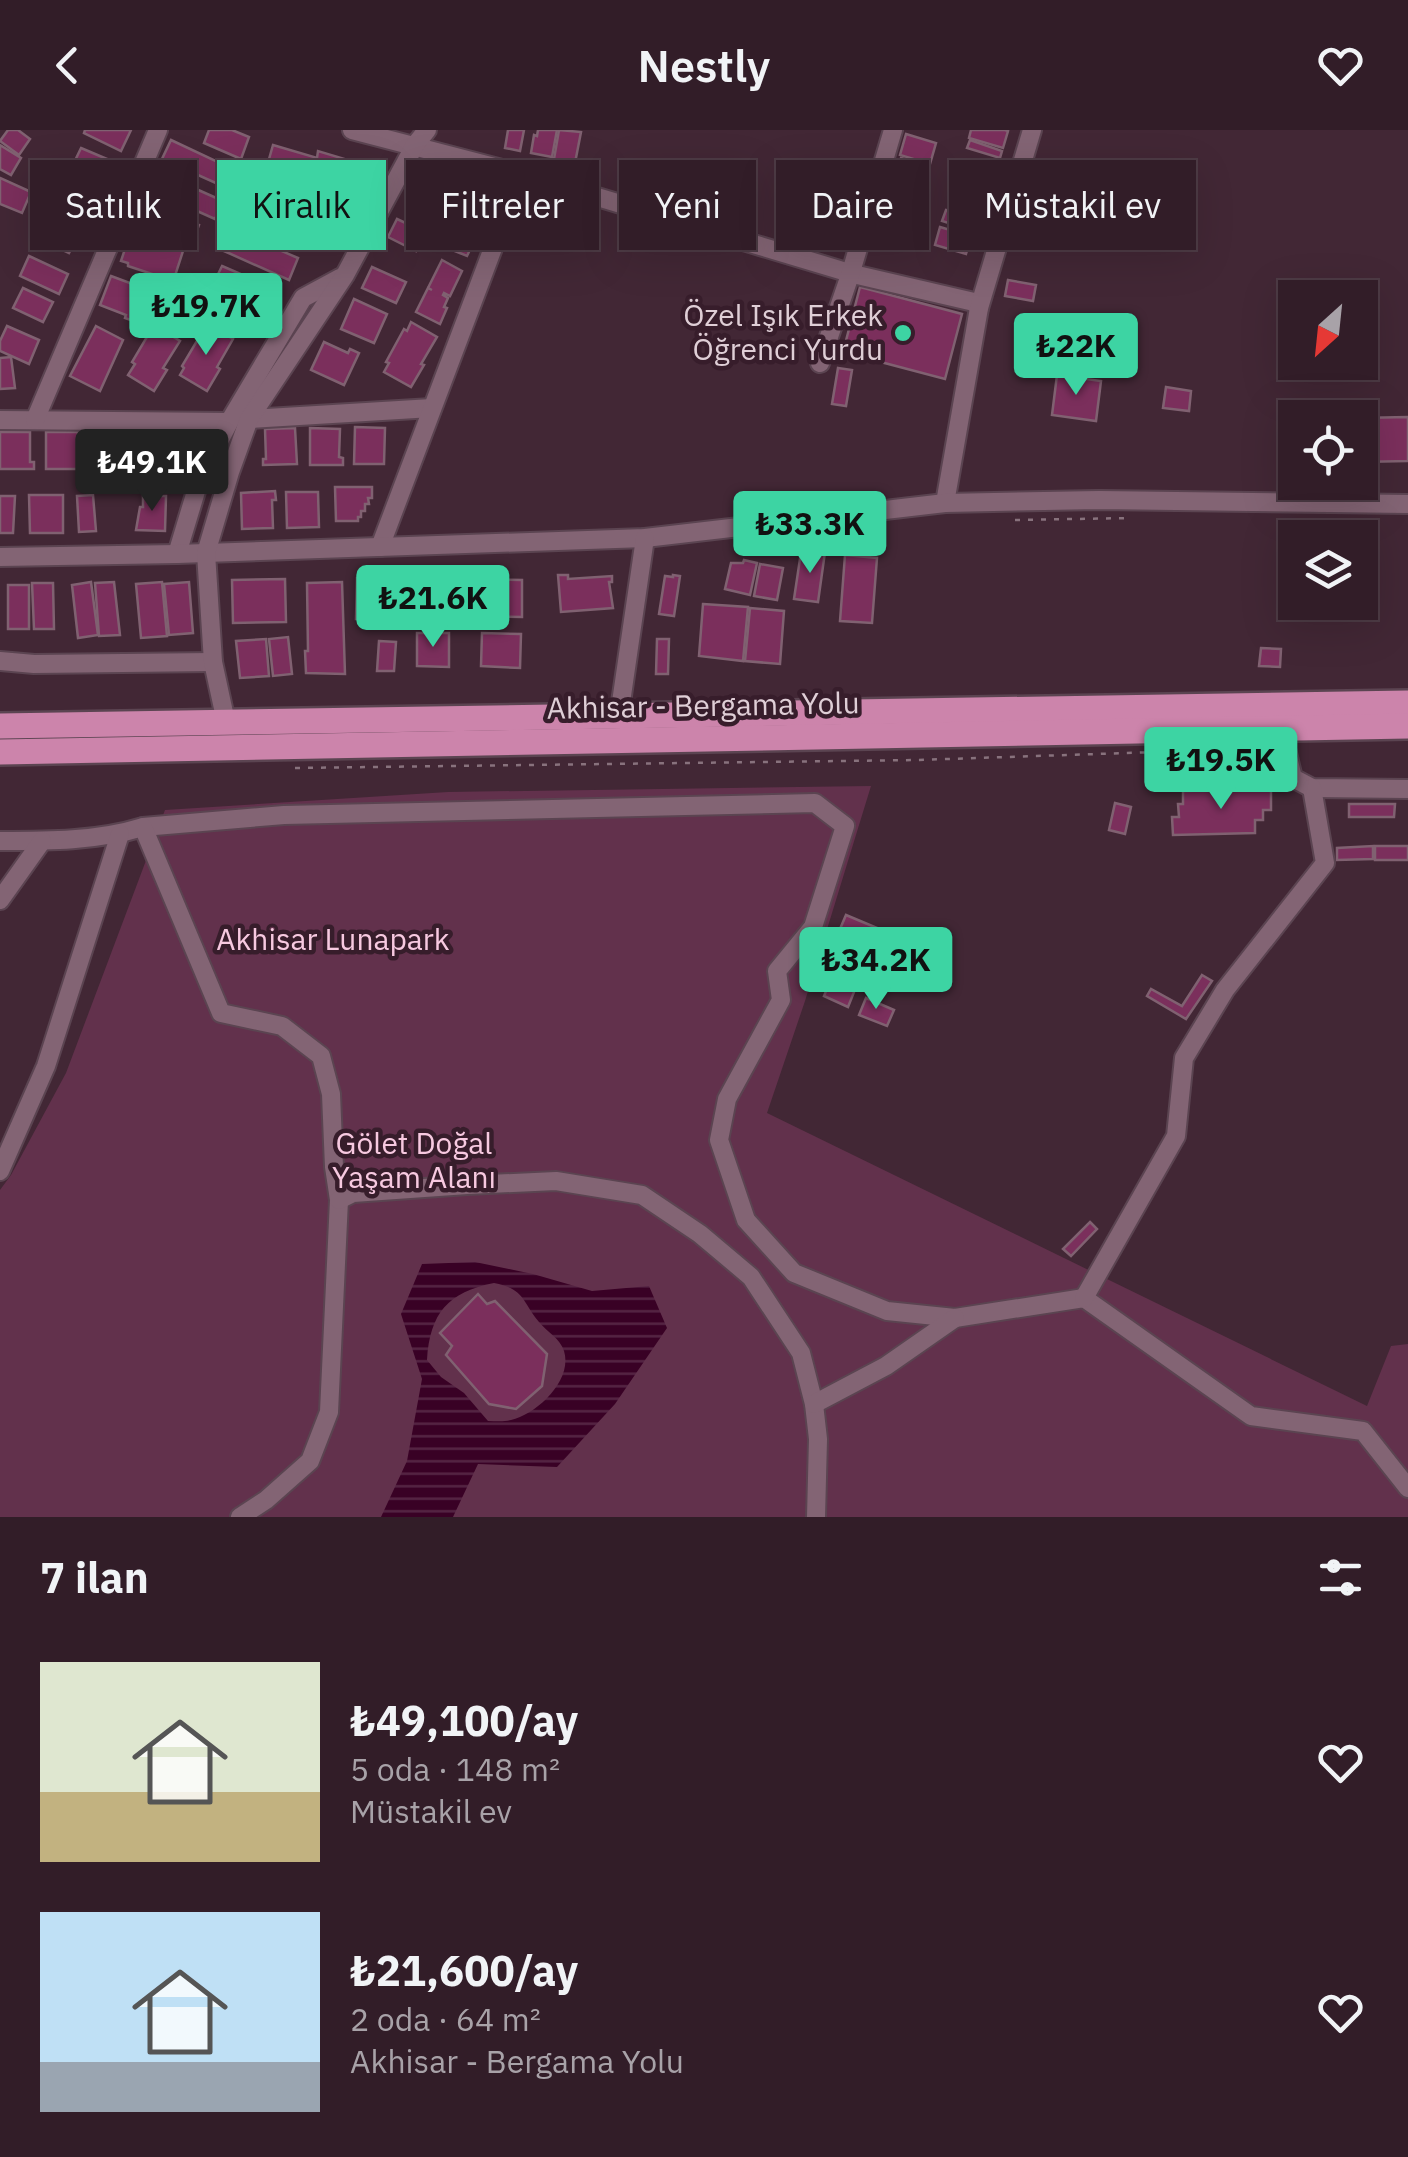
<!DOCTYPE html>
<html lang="tr">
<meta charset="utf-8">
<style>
:root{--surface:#321d28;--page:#3d2a34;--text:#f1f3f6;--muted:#a8a2a8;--line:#4d3b45;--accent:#3dd4a3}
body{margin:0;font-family:"IBM Plex Sans",sans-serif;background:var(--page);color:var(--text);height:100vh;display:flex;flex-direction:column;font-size:38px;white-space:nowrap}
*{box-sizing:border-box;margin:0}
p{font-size:32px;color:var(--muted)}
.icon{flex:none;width:55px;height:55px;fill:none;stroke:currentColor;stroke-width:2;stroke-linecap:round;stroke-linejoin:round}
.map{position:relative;height:1387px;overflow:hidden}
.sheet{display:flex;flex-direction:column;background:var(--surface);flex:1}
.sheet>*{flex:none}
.hud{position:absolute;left:30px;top:30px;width:1350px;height:90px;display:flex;gap:20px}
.needle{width:65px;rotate:207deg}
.fabs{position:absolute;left:1278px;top:150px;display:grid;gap:20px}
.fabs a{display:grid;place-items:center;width:100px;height:100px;border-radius:0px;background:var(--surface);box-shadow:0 10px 40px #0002,0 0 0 2px var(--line);font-size:50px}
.price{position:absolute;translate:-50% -85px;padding:0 22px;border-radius:10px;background:var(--accent);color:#111;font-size:32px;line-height:65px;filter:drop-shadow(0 2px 5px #0008)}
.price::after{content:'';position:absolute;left:50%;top:60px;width:30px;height:22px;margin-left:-15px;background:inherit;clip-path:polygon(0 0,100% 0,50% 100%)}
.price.selected{background:#222;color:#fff}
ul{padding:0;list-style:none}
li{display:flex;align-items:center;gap:30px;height:250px;padding:0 40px}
li span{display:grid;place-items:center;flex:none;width:280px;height:200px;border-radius:0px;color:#555}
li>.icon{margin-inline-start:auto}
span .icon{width:120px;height:120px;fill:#fffc;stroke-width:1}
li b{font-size:42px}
h2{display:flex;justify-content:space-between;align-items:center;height:120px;padding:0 40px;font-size:42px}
.tag{padding:0 35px;border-radius:0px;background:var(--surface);box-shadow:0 10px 40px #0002,0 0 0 2px var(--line);font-size:35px;line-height:90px}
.tag.selected{background:var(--accent);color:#111}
header{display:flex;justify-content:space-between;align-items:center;height:130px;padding:0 40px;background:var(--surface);font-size:45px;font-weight:600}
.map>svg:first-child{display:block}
</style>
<header><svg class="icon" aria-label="back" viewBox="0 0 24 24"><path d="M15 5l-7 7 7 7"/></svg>Nestly<svg class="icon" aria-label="heart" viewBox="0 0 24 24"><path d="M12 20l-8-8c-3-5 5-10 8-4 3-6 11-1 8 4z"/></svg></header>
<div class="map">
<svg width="1408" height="1387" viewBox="0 0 1408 1387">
<defs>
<pattern id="water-rules" width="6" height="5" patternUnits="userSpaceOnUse" patternTransform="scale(2.5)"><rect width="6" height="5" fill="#390125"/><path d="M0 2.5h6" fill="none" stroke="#552544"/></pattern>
</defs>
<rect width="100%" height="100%" fill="#422735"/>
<!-- park -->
<path fill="#62314c" d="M 871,656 L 805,871 L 767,983 L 1367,1276 L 1391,1216 L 1408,1214 L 1408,1387 L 0,1387 L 0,1060 L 11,1045 L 66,943 L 165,680 L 448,662 Z"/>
<!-- water -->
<path fill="url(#water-rules)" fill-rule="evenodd" d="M 475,1132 L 533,1144 L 592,1161 L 649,1156 L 667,1198 L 615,1274 L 557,1337 L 478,1334 L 453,1387 L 381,1387 L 407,1331 L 422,1249 L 401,1184 L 422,1134 ZM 494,1153 C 525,1159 521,1170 539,1192 C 547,1202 560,1208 564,1221 C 573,1250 537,1284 511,1290 C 504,1292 495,1291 488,1291 L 464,1263 L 441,1247 L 427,1230 C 430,1183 448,1162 494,1153 Z"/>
<!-- building -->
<g fill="#7b2f5c" stroke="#806171" stroke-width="2.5">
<path d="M 8,0 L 18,0 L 30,9 L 19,25 L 0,11 Z"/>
<path d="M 85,0 L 131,0 L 121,21 L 84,3 Z"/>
<path d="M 209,0 L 232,0 L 249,7 L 241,29 L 204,13 Z"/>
<path d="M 508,0 L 524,0 L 520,21 L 505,18 Z"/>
<path d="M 538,0 L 557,0 L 552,27 L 531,23 L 534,5 L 537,6 Z"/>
<path d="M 559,0 L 581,2 L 575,33 L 554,29 Z"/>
<path d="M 971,0 L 1005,0 L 1008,1 L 1003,18 L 969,8 Z"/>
<path d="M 906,4 L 936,13 L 930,34 L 900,25 Z"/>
<path d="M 171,10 L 235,40 L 227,58 L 162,29 Z"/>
<path d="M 970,10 L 1002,21 L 1000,28 L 967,18 Z"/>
<path d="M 0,15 L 21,28 L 11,45 L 0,39 Z"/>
<path d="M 273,15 L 317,28 L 318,21 L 348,30 L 335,75 L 262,54 Z"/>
<path d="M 81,18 L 114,32 L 104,52 L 72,37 Z"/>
<path d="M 901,28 L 928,36 L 922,56 L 905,51 L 906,46 L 897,43 Z"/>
<path d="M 959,36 L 989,43 L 987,52 L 983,51 L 982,58 L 955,51 Z"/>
<path d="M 158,42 L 223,71 L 215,89 L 150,60 Z"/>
<path d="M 78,44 L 102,56 L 92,78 L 68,67 Z"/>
<path d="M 0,48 L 31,62 L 22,83 L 0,74 Z"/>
<path d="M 427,50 L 445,60 L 435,79 L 417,70 Z"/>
<path d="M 956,56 L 980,64 L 975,76 L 952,69 Z"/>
<path d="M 470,57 L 490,66 L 479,90 L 459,80 Z"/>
<path d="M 887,58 L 908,63 L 907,66 L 917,69 L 913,85 L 885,78 L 882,75 Z"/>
<path d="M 144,72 L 199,95 L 192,114 L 136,91 Z"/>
<path d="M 260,72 L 317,97 L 305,118 L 251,94 Z"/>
<path d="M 55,74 L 86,89 L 78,105 L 47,90 Z"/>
<path d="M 946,80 L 977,90 L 974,101 L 942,91 Z"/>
<path d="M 882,81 L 915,92 L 907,117 L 877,107 L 878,104 L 875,103 Z"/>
<path d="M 1046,81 L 1067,86 L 1061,113 L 1040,108 Z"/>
<path d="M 397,89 L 425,102 L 416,121 L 388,107 Z"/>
<path d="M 457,90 L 475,98 L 472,106 L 476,107 L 467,126 L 445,117 Z"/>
<path d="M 46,92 L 77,107 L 69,123 L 38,108 Z"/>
<path d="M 940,97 L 971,106 L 966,124 L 935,115 Z"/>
<path d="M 233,100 L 298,128 L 289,150 L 224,121 Z"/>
<path d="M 131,101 L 183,121 L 174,149 L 165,145 L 164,148 L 128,136 L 128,133 L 121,131 Z"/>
<path d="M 29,126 L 68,144 L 59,164 L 20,146 Z"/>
<path d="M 442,130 L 462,141 L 450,166 L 444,163 L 443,165 L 448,168 L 444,177 L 447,178 L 440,194 L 416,182 L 428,158 L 432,160 L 428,158 Z"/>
<path d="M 222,136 L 273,158 L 261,188 L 218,172 L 220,168 L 209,163 Z"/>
<path d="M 372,137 L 406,152 L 396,173 L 362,158 Z"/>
<path d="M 111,146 L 146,159 L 133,191 L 125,188 L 126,185 L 100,175 Z"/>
<path d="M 1008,150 L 1036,155 L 1033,171 L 1005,166 Z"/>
<path d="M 860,157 L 962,184 L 945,249 L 843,222 Z"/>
<path d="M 23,158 L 53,172 L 43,192 L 13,178 Z"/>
<path d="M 354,169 L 387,184 L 374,213 L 341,199 Z"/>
<path d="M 1035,185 L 1050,188 L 1043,223 L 1028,220 Z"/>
<path d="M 411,192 L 437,207 L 421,234 L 424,235 L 411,257 L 384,242 L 389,233 L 386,232 L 404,199 L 407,201 Z"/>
<path d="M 207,194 L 233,209 L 217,237 L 220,239 L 207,261 L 180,245 L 184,238 L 182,236 Z"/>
<path d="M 154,195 L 180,211 L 163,238 L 167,240 L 154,261 L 128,245 L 135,234 L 132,232 Z"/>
<path d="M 7,196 L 39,210 L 29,234 L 0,221 L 0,211 Z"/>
<path d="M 96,196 L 123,210 L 100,261 L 70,246 Z"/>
<path d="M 324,212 L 348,223 L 350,219 L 359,223 L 344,255 L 311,240 Z"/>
<path d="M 11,227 L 15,258 L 0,259 L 0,228 Z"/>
<path d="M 838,238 L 852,240 L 846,276 L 832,274 Z"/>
<path d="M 1057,245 L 1101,251 L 1096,291 L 1052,285 Z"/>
<path d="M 1166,257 L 1191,261 L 1189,281 L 1163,278 Z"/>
<path d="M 1408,287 L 1408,331 L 1360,332 L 1360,288 Z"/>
<path d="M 355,297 L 385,298 L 384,334 L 354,334 Z"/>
<path d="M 295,298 L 297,334 L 263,335 L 263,329 L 266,329 L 265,299 Z"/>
<path d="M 310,298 L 340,299 L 339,327 L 343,328 L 343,335 L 310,335 Z"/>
<path d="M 127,301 L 128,338 L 95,339 L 94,302 Z"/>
<path d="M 143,301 L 174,301 L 174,330 L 178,330 L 178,338 L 143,338 Z"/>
<path d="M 0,302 L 30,302 L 30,332 L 34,332 L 34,339 L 0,339 Z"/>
<path d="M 46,302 L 78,302 L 78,330 L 82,331 L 83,339 L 46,339 Z"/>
<path d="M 335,357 L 372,357 L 372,368 L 368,368 L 369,374 L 365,374 L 365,381 L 361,381 L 361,387 L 358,387 L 358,391 L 336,391 Z"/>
<path d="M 275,361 L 276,370 L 272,370 L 273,398 L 242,399 L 241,363 Z"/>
<path d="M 286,362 L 318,362 L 319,397 L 287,398 Z"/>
<path d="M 29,365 L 63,365 L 63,403 L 30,403 Z"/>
<path d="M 93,365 L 96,401 L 79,402 L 77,366 Z"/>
<path d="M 0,366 L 15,366 L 13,403 L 0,403 Z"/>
<path d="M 143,366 L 166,366 L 165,401 L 136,400 L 140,377 L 143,377 Z"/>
<path d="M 813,420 L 825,422 L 818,472 L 794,469 L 801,422 L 812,423 Z"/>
<path d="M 845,425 L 877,428 L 872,493 L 840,491 Z"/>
<path d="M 744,430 L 757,433 L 750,465 L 725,459 L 731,433 L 743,433 Z"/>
<path d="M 760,434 L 783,438 L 777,470 L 754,466 Z"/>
<path d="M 558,445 L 568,445 L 568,449 L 612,446 L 612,452 L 609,452 L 613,478 L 561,482 Z"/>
<path d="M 673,445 L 680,446 L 674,486 L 659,484 L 665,446 L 673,447 Z"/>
<path d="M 357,448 L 376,449 L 376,489 L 356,489 Z"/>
<path d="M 420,448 L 454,449 L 452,484 L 419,483 Z"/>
<path d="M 285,449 L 286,492 L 233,493 L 232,450 Z"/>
<path d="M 483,449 L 522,450 L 522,487 L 483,486 Z"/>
<path d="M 91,452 L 98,505 L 78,508 L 72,455 Z"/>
<path d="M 114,452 L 120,505 L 99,506 L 95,453 Z"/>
<path d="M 162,452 L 167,506 L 141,508 L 136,454 Z"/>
<path d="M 189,452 L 193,503 L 169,505 L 164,454 Z"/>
<path d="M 342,452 L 345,544 L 306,543 L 305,521 L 308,521 L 307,453 Z"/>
<path d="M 32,453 L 53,453 L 54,499 L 34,499 Z"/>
<rect x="8" y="455" width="21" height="44"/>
<path d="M 385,457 L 396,458 L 392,487 L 381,486 Z"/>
<path d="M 703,474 L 748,477 L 743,531 L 699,526 Z"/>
<path d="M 750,478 L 784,481 L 780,534 L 745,531 Z"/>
<path d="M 417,503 L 449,503 L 449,537 L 417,536 Z"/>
<path d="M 482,503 L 521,504 L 520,538 L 481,536 Z"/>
<path d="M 288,507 L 292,544 L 273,546 L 269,509 Z"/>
<path d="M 266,509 L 269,546 L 240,548 L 236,511 Z"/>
<path d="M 657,509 L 669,509 L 668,544 L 656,544 Z"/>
<path d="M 379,511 L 396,512 L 394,541 L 377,541 Z"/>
<path d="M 1261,518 L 1281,519 L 1280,537 L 1259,536 Z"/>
<path d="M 1271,659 L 1271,680 L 1263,680 L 1263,690 L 1255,690 L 1255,703 L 1173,705 L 1172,687 L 1179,687 L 1178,674 L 1183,674 L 1183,661 Z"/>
<path d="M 1115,673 L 1131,677 L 1125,704 L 1109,700 Z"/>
<path d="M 1349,674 L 1395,674 L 1394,687 L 1349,687 Z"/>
<path d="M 1373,716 L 1373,729 L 1337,730 L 1337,718 Z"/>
<rect x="1375" y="716" width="33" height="14"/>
<path d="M 846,785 L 877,798 L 868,819 L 840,807 L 843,800 L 840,799 Z"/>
<path d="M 834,842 L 858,852 L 848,877 L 824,866 Z"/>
<path d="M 1202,845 L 1212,851 L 1186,889 L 1147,866 L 1151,859 L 1182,876 Z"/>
<path d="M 866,868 L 894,880 L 887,896 L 859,885 Z"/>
<path d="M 1090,1092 L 1097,1099 L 1071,1126 L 1063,1119 Z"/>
<path d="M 478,1164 L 487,1174 L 495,1171 L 547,1224 L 542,1256 L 516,1279 L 489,1274 L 446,1225 L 452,1216 L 440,1203 Z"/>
</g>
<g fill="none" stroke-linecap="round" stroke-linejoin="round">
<!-- minor casing -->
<g stroke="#5b4451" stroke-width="22">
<g id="minor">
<path d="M 352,0 L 521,44 L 853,144 L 974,172 L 979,178"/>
<path d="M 820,233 L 851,142 L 893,0"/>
<path d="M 249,289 L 432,278"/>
<path d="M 0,290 L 229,292"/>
<path d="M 35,290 L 158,0"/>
<path d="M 945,373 L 979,178 L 1032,0"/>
<path d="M 380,417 L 521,44"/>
<path d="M 177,424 L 200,348 L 229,292 L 303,168 L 340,148"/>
<path d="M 0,427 L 177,424 L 645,408 L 945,373 L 1099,370 L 1408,374"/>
<path d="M 0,531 L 34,534 L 213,532"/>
<path d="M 619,586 L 645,408"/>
<path d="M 226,592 L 213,532 L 206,423 L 230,342 L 249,289 L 345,145 L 415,15 L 427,0"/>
<path d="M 1281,598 L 1293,648 L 1312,658 L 1408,659"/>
<path d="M 143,697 L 284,685 L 815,673 L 845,696 L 813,797 L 777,841 L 781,870 L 727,969 L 719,1010 L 746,1090 L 794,1143 L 887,1181 L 955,1188 L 1084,1168 L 1251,1286 L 1363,1301 L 1408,1358"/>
<path d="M 0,711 C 48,711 98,711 143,697 L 221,883 L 282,896 L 321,926 L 331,964 L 334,1037 L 339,1070 L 329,1282 L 310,1331 L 266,1370 L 240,1387"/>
<path d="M 0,770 L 42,711"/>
<path d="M 0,1041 L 46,936 L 120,704"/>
<path d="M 339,1070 L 353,1063 L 467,1055 L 556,1051 L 642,1065 L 700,1104 L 751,1147 L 801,1223 L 814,1274 L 818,1309 L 816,1387"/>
<path d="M 1084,1168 L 1176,1006 L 1184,928 L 1225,860 L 1325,733 L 1312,658"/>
<path d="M 814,1274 L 886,1236 L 955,1188"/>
</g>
</g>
<!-- primary casing -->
<g stroke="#5b4451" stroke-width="30">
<g id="primary">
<path d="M 0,596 L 1408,573"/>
<path d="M 0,622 L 1408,596"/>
</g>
</g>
<!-- path -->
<g stroke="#88727d" stroke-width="2.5" stroke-dasharray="5 8" stroke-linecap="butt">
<path d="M 1015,390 L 1132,388"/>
<path d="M 295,638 L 917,630 L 1157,622"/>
</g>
<!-- minor -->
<use href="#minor" stroke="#836474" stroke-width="18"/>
<!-- primary -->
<use href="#primary" stroke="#cc84ab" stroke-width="25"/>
</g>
<!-- markers -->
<circle fill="#3dd4a3" stroke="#371d2b" stroke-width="4" cx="903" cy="203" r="10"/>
<g text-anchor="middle" stroke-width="9" stroke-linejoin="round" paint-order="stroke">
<!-- poi labels -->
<g font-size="30" fill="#dfced6" stroke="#371d2b" text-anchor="end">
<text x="883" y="196">Özel Işık Erkek<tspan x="883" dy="34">Öğrenci Yurdu</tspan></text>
</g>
<!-- street labels -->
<g font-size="30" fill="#dfced6" stroke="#371d2b">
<text transform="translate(703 576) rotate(-1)" y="10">Akhisar - Bergama Yolu</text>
</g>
<!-- park labels -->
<g font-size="30" fill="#f7c9e0" stroke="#371d2b">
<text x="333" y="820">Akhisar Lunapark</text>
<text x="414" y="1024">Gölet Doğal<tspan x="414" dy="34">Yaşam Alanı</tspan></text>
</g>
</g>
</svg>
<div class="fabs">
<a><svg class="needle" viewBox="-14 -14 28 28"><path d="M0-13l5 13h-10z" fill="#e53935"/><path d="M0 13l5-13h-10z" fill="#a8a2a8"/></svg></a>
<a><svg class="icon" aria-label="locate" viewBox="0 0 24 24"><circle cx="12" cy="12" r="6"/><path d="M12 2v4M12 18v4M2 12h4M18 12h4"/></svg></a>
<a><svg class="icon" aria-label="layers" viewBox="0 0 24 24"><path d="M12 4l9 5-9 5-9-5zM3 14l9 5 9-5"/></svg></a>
</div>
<b class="price" style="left:206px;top:228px">₺19.7K</b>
<b class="price" style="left:1076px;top:268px">₺22K</b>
<b class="price selected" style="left:152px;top:384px">₺49.1K</b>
<b class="price" style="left:810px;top:446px">₺33.3K</b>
<b class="price" style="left:433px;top:520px">₺21.6K</b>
<b class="price" style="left:1221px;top:682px">₺19.5K</b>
<b class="price" style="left:876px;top:882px">₺34.2K</b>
<div class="hud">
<a class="tag">Satılık</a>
<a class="tag selected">Kiralık</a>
<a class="tag">Filtreler</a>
<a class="tag">Yeni</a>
<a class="tag">Daire</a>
<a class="tag">Müstakil ev</a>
</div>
</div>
<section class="sheet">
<h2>7 ilan<svg class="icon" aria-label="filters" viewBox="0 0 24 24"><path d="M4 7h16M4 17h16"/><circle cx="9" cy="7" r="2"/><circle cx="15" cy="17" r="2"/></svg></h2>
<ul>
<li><span style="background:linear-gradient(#dfe7d0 65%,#c2b280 0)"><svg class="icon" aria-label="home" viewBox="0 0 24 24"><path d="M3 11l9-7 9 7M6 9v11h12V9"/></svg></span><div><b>₺49,100/ay</b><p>5 oda · 148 m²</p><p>Müstakil ev</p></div><svg class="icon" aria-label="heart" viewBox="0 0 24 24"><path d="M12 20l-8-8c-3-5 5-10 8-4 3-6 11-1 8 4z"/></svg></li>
<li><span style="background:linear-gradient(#bfe0f5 75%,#9aa5b1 0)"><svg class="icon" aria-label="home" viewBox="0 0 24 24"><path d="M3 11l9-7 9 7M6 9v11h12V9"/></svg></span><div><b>₺21,600/ay</b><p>2 oda · 64 m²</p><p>Akhisar - Bergama Yolu</p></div><svg class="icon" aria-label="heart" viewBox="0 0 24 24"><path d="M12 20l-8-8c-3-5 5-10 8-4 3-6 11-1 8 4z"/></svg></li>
</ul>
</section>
